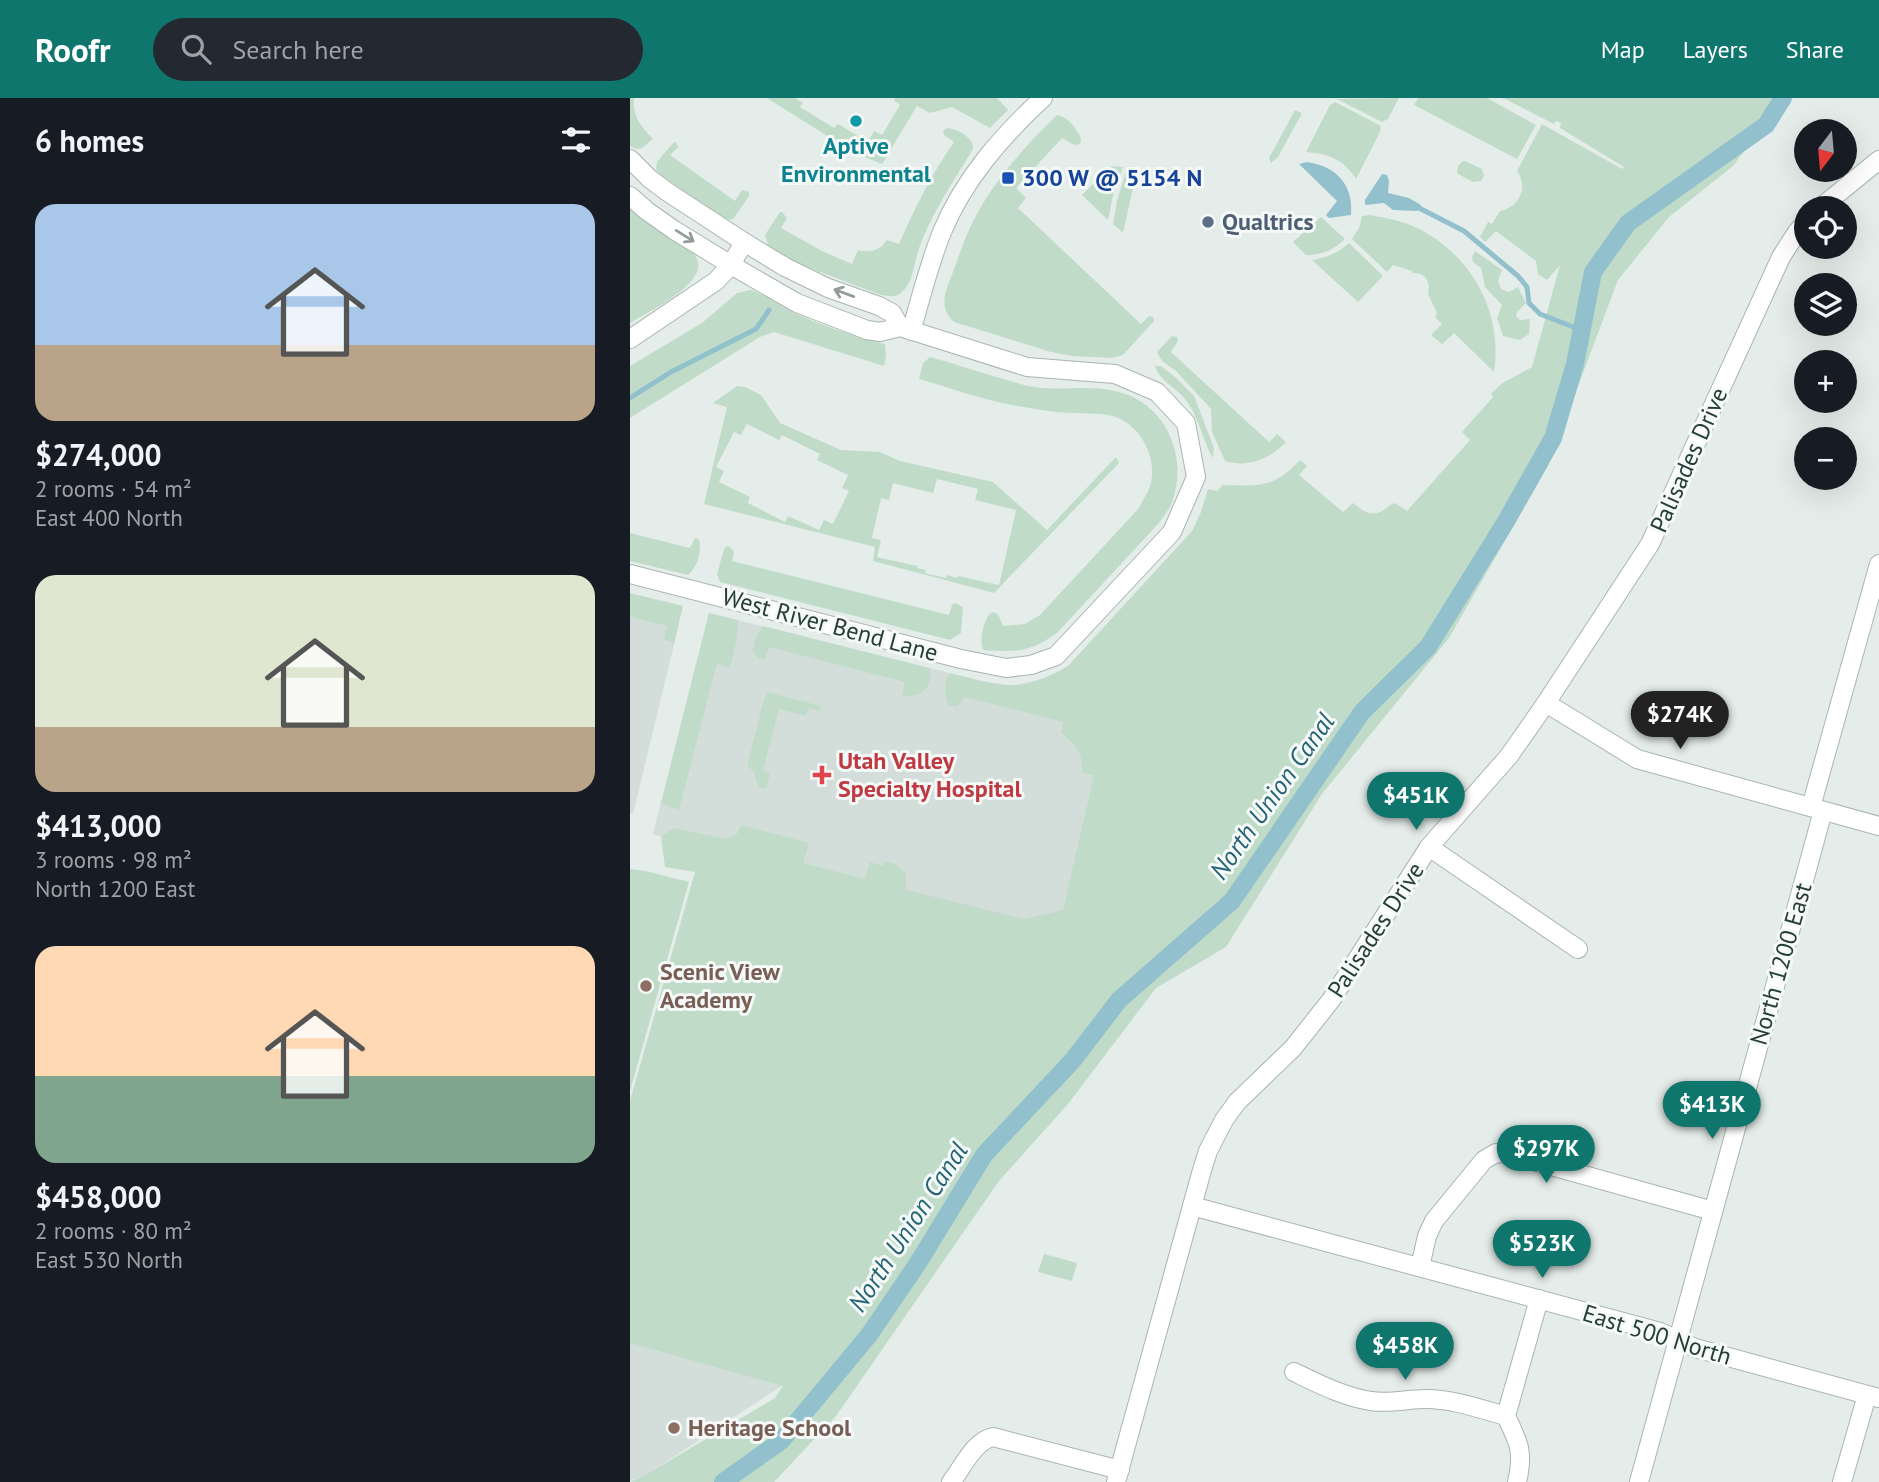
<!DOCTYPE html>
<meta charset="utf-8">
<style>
:root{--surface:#171b24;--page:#242831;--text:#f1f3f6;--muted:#9ea1a6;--accent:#0f766e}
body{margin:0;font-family:"PT Sans",sans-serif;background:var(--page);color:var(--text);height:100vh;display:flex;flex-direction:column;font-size:26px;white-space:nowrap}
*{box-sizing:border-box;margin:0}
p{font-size:23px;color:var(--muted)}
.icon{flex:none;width:38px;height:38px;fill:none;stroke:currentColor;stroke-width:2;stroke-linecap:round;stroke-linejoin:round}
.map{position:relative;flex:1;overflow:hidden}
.side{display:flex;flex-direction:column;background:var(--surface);width:630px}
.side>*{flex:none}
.needle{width:46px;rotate:196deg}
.buttons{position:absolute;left:1164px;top:21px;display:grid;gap:14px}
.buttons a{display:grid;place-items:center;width:63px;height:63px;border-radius:50%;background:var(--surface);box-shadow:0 7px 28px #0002;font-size:35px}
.price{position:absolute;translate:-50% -60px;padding:0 16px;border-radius:24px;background:var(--accent);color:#fff;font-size:23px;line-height:46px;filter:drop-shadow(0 2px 4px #0008)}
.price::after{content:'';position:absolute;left:50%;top:42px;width:21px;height:16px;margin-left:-10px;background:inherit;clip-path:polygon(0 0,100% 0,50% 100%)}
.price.selected{background:#222;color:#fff}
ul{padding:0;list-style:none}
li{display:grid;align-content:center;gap:14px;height:371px;padding:0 35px}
li span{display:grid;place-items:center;height:217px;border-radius:21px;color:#555}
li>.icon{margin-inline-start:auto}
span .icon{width:126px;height:126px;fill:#fffc;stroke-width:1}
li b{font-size:30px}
h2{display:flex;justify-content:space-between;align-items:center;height:84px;padding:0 35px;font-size:30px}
header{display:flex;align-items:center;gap:42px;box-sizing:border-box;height:98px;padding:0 35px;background:var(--accent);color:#fff}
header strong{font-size:33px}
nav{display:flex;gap:38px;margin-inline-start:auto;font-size:24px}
.search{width:490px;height:63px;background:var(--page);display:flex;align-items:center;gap:18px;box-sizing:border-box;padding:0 24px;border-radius:38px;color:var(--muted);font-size:26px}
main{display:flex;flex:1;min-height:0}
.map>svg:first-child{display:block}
</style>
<header>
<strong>Roofr</strong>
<div class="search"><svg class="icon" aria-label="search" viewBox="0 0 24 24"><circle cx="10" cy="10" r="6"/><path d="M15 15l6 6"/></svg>Search here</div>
<nav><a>Map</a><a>Layers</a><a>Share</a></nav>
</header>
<main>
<section class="side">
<h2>6 homes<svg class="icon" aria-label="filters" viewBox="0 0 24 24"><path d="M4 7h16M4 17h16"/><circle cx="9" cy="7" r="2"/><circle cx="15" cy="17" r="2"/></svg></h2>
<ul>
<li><span style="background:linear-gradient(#a9c7e8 65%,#b9a48a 0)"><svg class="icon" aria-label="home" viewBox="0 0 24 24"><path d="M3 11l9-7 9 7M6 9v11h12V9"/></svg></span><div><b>$274,000</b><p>2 rooms · 54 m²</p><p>East 400 North</p></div></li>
<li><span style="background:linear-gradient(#dfe7d0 70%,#b9a48a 0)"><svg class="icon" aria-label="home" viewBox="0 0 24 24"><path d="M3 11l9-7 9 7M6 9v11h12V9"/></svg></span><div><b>$413,000</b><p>3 rooms · 98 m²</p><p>North 1200 East</p></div></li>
<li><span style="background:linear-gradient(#ffd9b3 60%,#7fa58c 0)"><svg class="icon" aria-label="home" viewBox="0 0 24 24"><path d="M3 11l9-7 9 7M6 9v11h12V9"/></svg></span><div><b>$458,000</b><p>2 rooms · 80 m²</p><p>East 530 North</p></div></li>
</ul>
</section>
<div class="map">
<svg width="1249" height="1384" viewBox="0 0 1249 1384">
<rect width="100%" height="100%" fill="#e5edea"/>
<!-- built -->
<g fill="#d3ddd9">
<path d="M 79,515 L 352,583 L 382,588 L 420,579 L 438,568 L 540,778 L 449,883 L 23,736 Z"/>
<path d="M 0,519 L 48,530 L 3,716 L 0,715 Z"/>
<path d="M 0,1245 L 153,1287 L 22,1373 L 0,1383 Z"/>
</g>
<!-- green -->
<g fill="#c0dcc9" fill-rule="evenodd">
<path d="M 0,0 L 4,0 C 2,18 11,28 23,41 L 12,50 L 6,51 L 0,48 Z"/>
<path d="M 137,0 L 165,0 L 173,5 L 170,9 L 204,30 L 208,26 L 238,44 L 244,33 L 252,37 L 270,7 L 264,2 L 265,0 L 367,0 L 378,12 L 360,30 L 322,9 L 300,15 L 287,8 L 252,66 L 224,55 Z"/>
<path d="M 769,0 L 758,21 L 752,24 L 707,1 Z"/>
<path d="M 788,0 L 857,0 L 906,27 L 887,61 L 784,7 Z"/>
<path d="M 873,0 L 1160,0 L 1138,21 L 1103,68 L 1039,119 L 988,182 L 918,368 L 819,540 L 692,696 L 596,849 L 526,890 L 438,1006 L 369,1083 L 206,1318 L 144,1384 L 0,1384 L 22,1373 L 145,1300 L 153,1288 L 0,1245 L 0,1003 L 65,774 L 35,769 L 31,739 L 44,730 L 96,741 L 107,736 L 111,727 L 179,745 L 173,765 L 235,781 L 240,764 L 253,768 L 254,763 L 264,765 L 276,776 L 276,792 L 394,821 L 433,812 L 464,677 L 452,674 C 453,653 447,648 431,635 L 433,624 L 335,599 L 327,608 L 318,607 C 314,597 314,584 320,575 C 340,580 361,587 381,587 C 399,588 423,577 438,568 L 562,433 L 571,414 L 578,391 L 587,393 L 593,387 C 629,388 644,390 670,362 L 677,368 L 669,377 L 713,414 L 723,405 C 731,411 739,419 750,414 C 756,412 758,407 765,405 L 777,413 L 840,342 L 832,334 L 863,299 L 861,296 L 871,286 L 902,269 L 930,167 L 917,182 L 908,176 L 906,163 L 866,133 L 855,144 L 850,139 L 858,124 L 862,126 L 870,113 C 889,110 899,89 887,73 L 912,26 L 992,71 L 994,69 L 930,30 L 931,25 L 926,23 L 924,26 Z"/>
<path d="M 705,4 L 751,28 L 750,34 L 726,81 C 714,61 698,56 676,54 L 700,7 Z"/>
<path d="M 665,12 L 672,15 L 648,59 L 641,65 L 639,60 Z"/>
<path d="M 427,17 C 438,19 446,30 451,40 L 450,46 L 444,47 L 432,40 L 386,90 L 396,100 L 388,110 L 511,226 L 519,218 L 523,219 L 524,223 L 493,257 L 482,260 L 442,258 L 421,254 L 324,224 C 307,207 316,193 323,174 C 330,154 337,133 348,114 C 367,79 398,45 427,17 Z"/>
<path d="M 317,30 C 327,31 344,39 343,51 C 323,84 301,116 288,153 C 284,165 283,185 272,194 C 267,200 258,198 251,197 L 169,166 L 138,147 L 135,137 L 150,114 L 152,114 L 157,120 L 151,130 L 192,153 L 222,166 L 228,152 C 241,155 249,153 257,142 L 269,146 C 285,110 301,77 324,44 L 314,37 L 313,33 Z"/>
<path d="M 46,44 L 48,49 L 40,57 L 105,103 L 112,92 L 119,94 L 119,98 L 103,121 L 99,122 L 63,100 L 30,76 L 26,72 L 27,64 L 43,45 Z"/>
<path d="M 833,63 L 835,63 L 852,71 L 854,78 L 851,83 L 843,84 L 828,76 L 827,74 L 828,68 Z"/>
<path d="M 481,68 L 493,69 L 483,97 L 478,122 L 452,97 Z"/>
<path d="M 496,73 L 506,77 L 493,135 L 483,126 L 487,103 Z"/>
<path d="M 0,111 C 10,118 20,126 30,133 C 40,140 54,145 62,154 C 90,180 18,214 0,225 Z"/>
<path d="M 740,117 C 756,120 773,123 787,130 C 842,157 873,214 864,274 L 824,235 L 812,246 L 801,237 L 812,226 L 805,219 L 807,215 L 798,196 C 801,184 796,175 783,175 L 782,173 L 763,167 L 757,174 L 722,141 L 729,130 L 732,118 Z"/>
<path d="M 691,119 L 715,141 C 703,152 693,157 676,157 L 663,144 Z"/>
<path d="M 719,145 L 753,178 L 728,204 L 682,162 C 696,160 708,155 719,145 Z"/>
<path d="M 845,153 L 872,172 L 868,183 L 871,191 L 879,194 L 888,189 L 896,205 L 887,214 L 886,218 L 890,222 L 900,221 L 899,236 L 890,242 L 873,238 L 867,220 L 872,207 L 855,189 L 851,170 L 843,164 L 842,159 Z"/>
<path d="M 121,192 C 135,197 147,206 160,213 C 190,227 223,238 255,246 L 256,257 L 254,268 L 144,234 L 130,239 L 0,320 L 0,268 L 72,225 L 107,195 Z"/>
<path d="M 542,238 L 547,239 L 548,243 L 541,254 L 639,344 L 647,336 L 656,344 C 640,361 618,370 595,363 L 582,334 L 581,311 L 546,273 L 532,263 L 527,254 Z"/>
<path d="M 300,259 C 333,268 366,280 399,288 C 427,294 457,286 485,293 C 536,304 560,359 541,407 C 538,413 533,419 529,425 L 427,535 C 399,555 386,554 353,552 C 349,539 353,528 359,516 L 363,514 L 368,516 L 373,528 L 395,526 L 410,517 L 509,410 C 512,404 516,397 519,391 C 529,365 514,331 488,320 C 473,314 455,316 440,315 C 420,314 401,310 382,307 C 350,301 320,290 289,281 L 293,265 Z"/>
<path d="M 525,268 L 531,268 L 545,279 L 564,298 L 584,350 L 583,360 C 571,340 570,319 554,300 C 545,289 529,282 525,268 Z"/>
<path d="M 107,288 L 115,289 L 131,297 L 150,325 L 211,352 L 250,354 L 270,363 L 363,384 L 417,432 L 486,359 L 489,365 L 364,495 L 243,463 L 245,449 L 74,406 L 97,309 L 83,305 ZM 117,326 L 149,342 L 152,337 L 190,356 L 187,362 L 218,377 L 212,390 L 219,393 L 203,426 L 194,422 L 189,432 L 158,418 L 155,424 L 118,405 L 120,399 L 89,384 L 94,373 L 86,369 L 104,334 L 111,337 ZM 307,381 L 348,391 L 345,402 L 386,412 L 369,487 L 328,478 L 327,480 L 317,477 L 316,480 L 295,475 L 296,472 L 287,470 L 287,468 L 247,459 L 251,442 L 242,440 L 251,400 L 259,402 L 263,385 L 303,395 Z"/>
<path d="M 0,435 L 60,450 L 65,440 L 69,441 C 72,453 67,470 58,477 L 0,463 Z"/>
<path d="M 97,448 L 100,449 L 104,454 L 102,463 L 319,517 L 322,507 L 325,505 L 333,509 L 331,535 L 320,542 L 90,484 L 87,476 L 94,451 Z"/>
<path d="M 0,495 L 53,508 L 44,545 L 34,542 L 37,528 L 0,519 Z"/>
<path d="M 79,515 L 108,522 L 107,539 L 100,570 L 87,565 L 49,712 L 31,705 Z"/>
<path d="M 133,528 L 299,570 C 305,590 290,600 272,598 L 275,584 L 139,549 L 135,561 L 129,561 L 123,554 L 125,542 Z"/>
<path d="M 136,594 L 191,608 L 190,613 L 178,610 L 176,618 L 149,611 L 133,672 L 140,675 L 136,691 L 128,689 L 124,674 L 117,668 Z"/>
<path d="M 0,771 L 16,773 L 59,784 L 0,993 Z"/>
<path d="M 414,1156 L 447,1165 L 442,1183 L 408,1174 Z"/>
</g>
<!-- water -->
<g fill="#92c0cc">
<path d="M 677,64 C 706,68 724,87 721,117 L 699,120 L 696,117 L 707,103 L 669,66 Z"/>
<path d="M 752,76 L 757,77 L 759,83 L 758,95 L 779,100 L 791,107 L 787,113 L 763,112 L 754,105 L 735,107 L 735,102 Z"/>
</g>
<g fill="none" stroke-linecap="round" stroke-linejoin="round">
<!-- stream -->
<g stroke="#92c0cc" stroke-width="5">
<path d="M 789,110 L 834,133 L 888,178 L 897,189 L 899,205 L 910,216 L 951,232"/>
<path d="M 0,300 L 41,274 L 126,231 L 139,212"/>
</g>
<!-- canal -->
<path stroke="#92c0cc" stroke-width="18" d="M 93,1384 L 151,1343 L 239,1237 L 288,1165 L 354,1057 L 443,962 L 489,902 L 602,803 L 732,614 L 798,549 L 875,425 L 923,340 L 945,266 L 963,174 L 998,125 L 1136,27 L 1153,0"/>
<!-- minor casing -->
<g stroke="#a8b5b1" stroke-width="20">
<g id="minor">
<path d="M 0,61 L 20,81 L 39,95 L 114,144 L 155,169 L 198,190 L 249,208 L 262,215 L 270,229"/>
<path d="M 0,98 L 17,113 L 44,132 L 101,167 L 167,205 L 237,232 L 250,234 L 270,229 L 397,269 L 485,276 L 527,294 L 556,325 L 566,379 L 542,434 L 426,558 L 401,567 L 376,570 L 331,561 L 0,476"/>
<path d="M 1190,110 L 1249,62"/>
<path d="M 281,233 C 291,200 299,166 312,134 C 334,81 371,39 413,0"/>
<path d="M 0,241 L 86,183 L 101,167 L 114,144"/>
<path d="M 916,605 L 1007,661 L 1249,728"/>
<path d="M 1181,709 L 1249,466"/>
<path d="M 799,749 L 948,851"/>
<path d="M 562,1108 L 1030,1234 L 1065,1250 L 1249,1300"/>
<path d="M 790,1169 L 797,1138 L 804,1123 L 854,1062 L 866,1055 L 878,1056 L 1083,1113"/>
<path d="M 664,1274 C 689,1286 714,1299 741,1303 C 760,1306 777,1301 796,1301 C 823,1301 850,1311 876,1318"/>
<path d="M 321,1384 C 333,1369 344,1343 363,1339 L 490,1372"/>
<path d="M 486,1384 L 572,1072 L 578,1053 L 594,1022 L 607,1004 L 663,950 L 701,902 L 799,749 L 879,658 L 916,605 L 1020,446 L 1151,159 L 1167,134 L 1176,124"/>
<path d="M 887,1384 C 894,1354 889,1345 876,1318 L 909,1201"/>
<path d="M 1009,1384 L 1193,713"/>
<path d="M 1212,1384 L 1237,1297"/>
</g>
</g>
<!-- minor -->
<use href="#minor" stroke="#fff" stroke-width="18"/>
</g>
<!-- one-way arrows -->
<defs><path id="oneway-shaft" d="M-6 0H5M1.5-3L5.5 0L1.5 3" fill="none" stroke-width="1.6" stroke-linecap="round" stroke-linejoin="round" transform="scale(1.75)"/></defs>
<g stroke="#929e9c">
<use href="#oneway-shaft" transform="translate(55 138) rotate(32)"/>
<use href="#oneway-shaft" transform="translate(214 195) rotate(-160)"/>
</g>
<!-- markers -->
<circle fill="#0f9aa8" stroke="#f5f9f7" stroke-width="2.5" cx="226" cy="23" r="7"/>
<rect fill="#1a4fb4" stroke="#f5f9f7" stroke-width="2.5" x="371" y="73" width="14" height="14" rx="3.5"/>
<circle fill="#5c6f8a" stroke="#f5f9f7" stroke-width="2.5" cx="578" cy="124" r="7"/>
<path fill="#e0444e" stroke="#f5f9f7" stroke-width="2.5" d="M188.5 666.5h7v7h7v7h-7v7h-7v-7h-7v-7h7z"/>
<g fill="#8d6e63" stroke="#f5f9f7" stroke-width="2.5">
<circle cx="16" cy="888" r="7"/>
<circle cx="44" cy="1330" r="7"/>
</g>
<g text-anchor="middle" stroke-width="6" stroke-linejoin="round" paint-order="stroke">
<!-- culture labels -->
<g font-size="24" font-weight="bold" fill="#0d838f" stroke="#f5f9f7">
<text x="226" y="56">Aptive<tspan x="226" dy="28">Environmental</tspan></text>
</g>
<!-- transit labels -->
<g font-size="24" font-weight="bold" fill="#164399" stroke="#f5f9f7" text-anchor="start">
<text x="392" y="88">300 W @ 5154 N</text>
</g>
<!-- service labels -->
<g font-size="24" font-weight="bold" fill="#4e5e75" stroke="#f5f9f7" text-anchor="start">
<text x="592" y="132">Qualtrics</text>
</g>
<!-- street labels -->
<g font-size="24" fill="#253d38" stroke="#f5f9f7">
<text transform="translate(1059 362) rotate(-66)" y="8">Palisades Drive</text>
<text transform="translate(200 527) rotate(15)" y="8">West River Bend Lane</text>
<text transform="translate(746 832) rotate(-57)" y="8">Palisades Drive</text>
<text transform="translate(1151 866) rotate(-74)" y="8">North 1200 East</text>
<text transform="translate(1027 1237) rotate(17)" y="8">East 500 North</text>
</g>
<!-- health labels -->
<g font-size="24" font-weight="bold" fill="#be3a42" stroke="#f5f9f7" text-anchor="start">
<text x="208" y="671">Utah Valley<tspan x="208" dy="28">Specialty Hospital</tspan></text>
</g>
<!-- education labels -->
<g font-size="24" font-weight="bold" fill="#785e54" stroke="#f5f9f7" text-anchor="start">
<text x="30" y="882">Scenic View<tspan x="30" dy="28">Academy</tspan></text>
<text x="58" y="1338">Heritage School</text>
</g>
<!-- water labels -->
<g font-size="26" font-style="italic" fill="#246374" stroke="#f5f9f7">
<text transform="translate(642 698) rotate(-55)" y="9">North Union Canal</text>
<text transform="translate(278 1129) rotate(-57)" y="9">North Union Canal</text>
</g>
</g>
</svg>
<div class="buttons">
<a><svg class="needle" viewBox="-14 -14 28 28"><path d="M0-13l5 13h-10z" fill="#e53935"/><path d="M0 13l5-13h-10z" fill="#9ea1a6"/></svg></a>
<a><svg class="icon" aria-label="locate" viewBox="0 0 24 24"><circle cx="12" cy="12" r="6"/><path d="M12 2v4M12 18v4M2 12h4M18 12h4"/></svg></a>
<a><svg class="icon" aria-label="layers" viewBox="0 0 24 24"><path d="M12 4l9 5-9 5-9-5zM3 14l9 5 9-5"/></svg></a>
<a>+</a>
<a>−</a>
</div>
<b class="price selected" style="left:1050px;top:653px">$274K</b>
<b class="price" style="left:786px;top:734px">$451K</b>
<b class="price" style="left:1082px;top:1043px">$413K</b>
<b class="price" style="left:916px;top:1087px">$297K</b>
<b class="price" style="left:912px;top:1182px">$523K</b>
<b class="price" style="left:775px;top:1284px">$458K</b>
</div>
</main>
